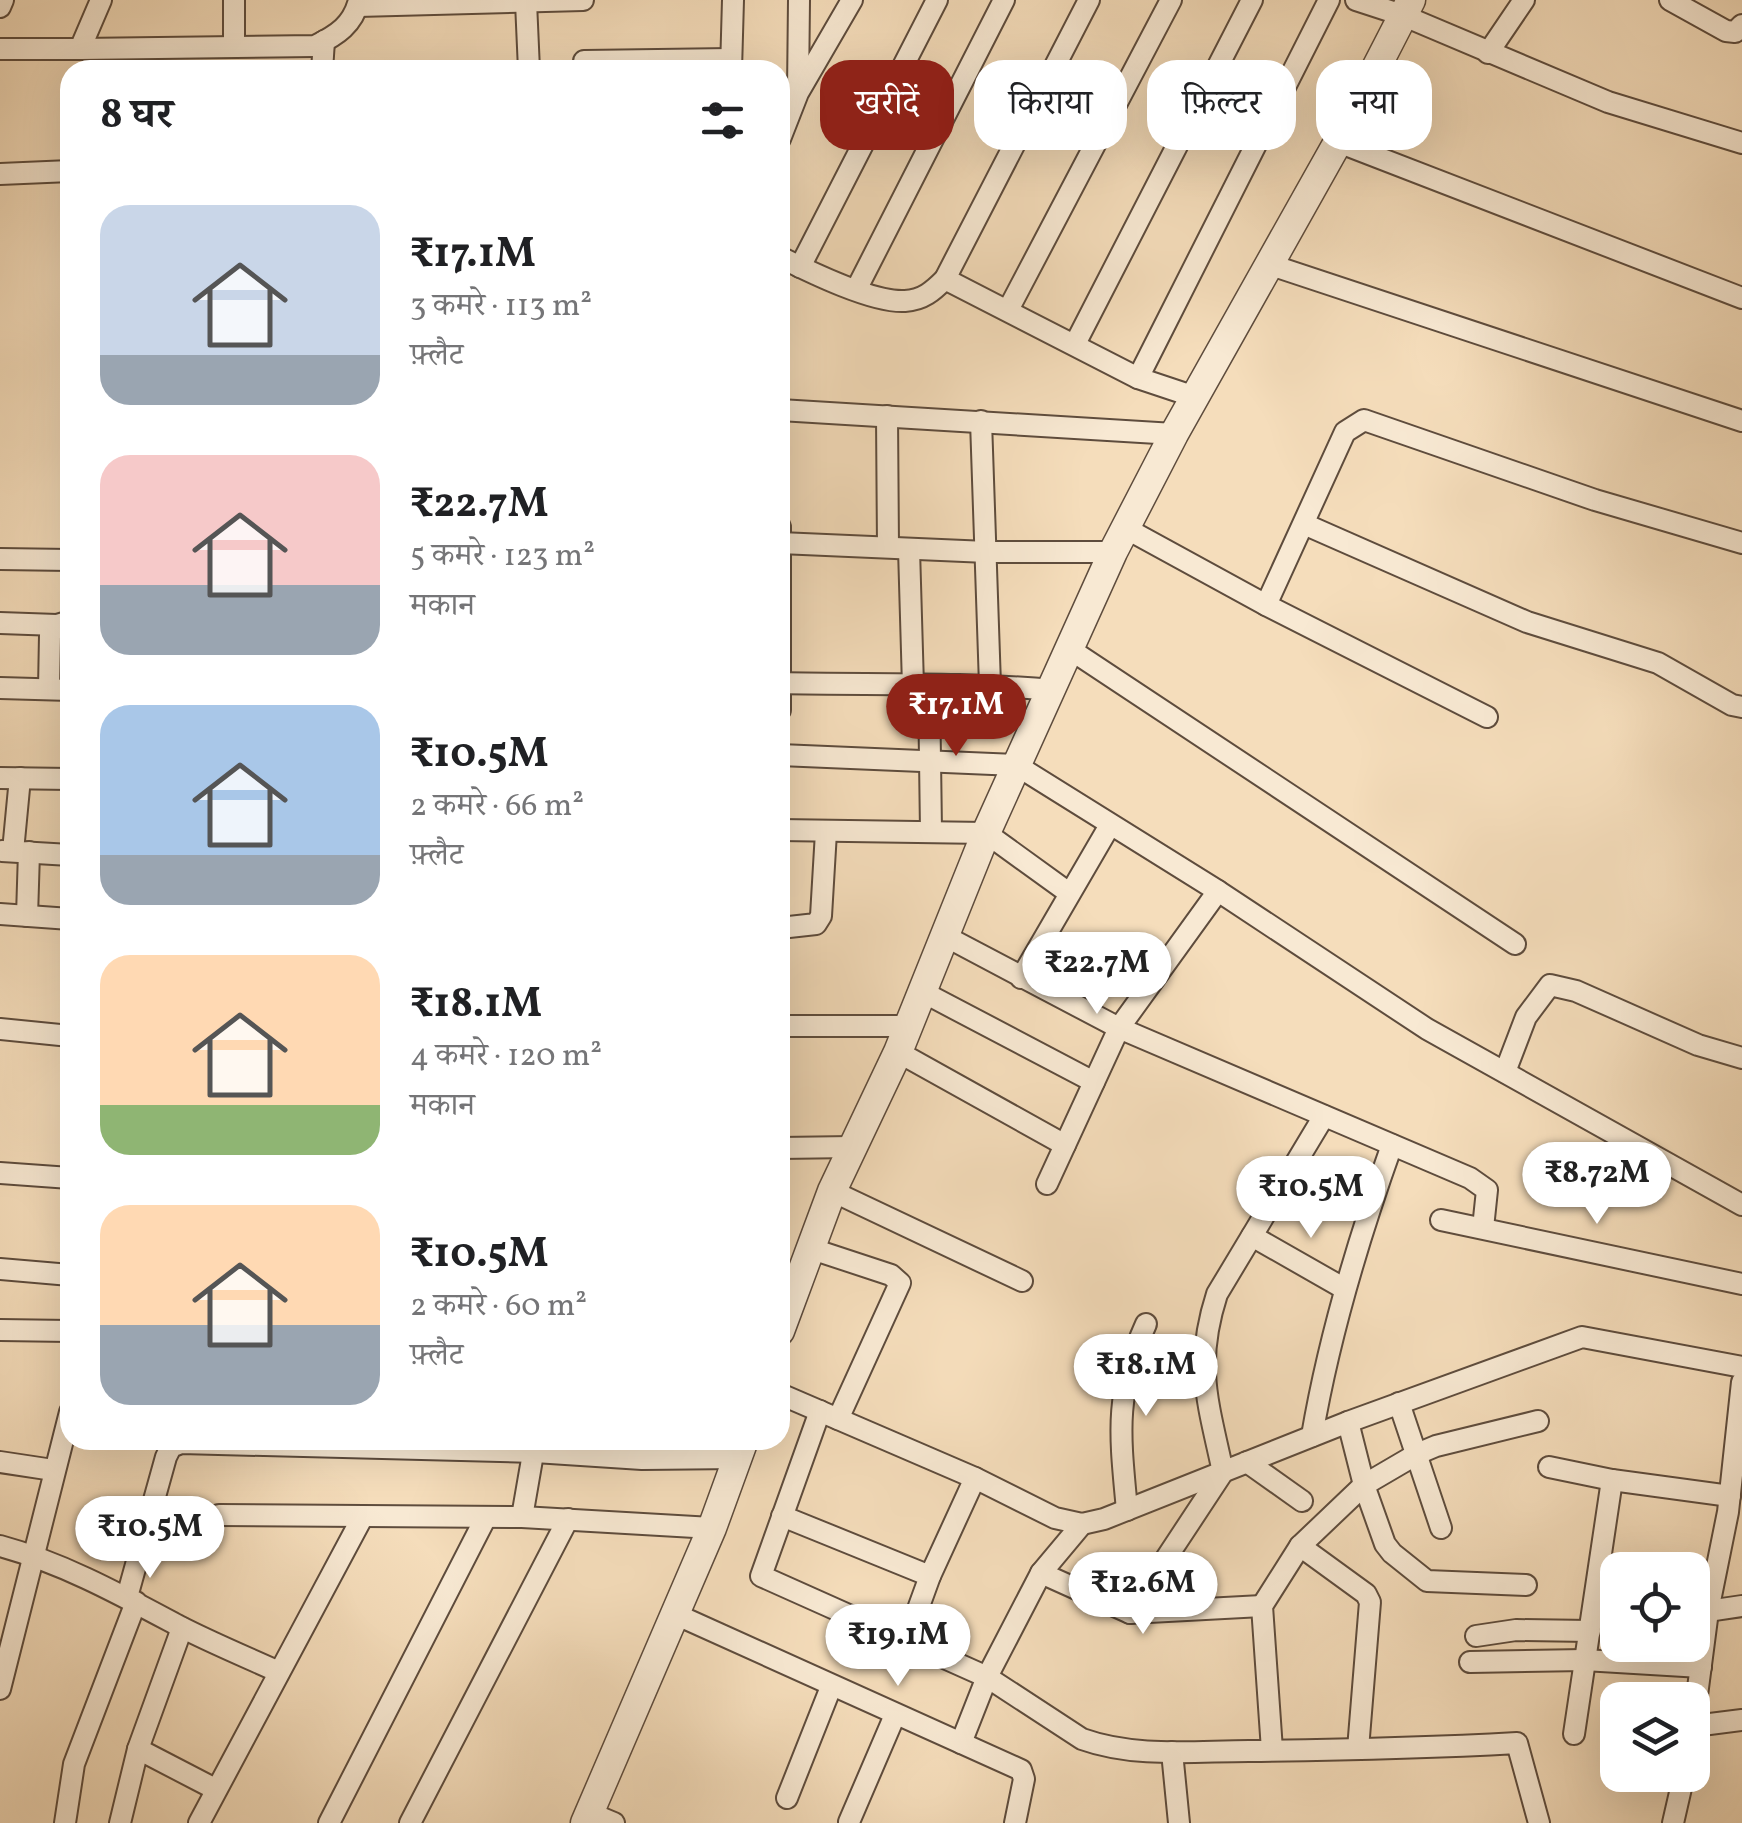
<!DOCTYPE html>
<html lang="hi">
<meta charset="utf-8">
<style>
:root{--surface:#fff;--page:#f6f6f6;--text:#202124;--muted:#757577;--accent:#8f2418}
body{margin:0;font-family:Vollkorn,"Noto Serif Devanagari",serif;background:var(--page);color:var(--text);height:100vh;display:flex;flex-direction:column;font-size:38px;white-space:nowrap}
*{box-sizing:border-box;margin:0}
p{font-size:32px;color:var(--muted)}
.icon{flex:none;width:55px;height:55px;fill:none;stroke:currentColor;stroke-width:2;stroke-linecap:round;stroke-linejoin:round}
.map{position:relative;flex:1;overflow:hidden}
.sheet{position:absolute;left:60px;top:60px;width:730px;height:1390px;display:flex;flex-direction:column;background:var(--surface);border-radius:30px;box-shadow:0 10px 40px #0002}
.sheet>*{flex:none}
.hud{position:absolute;left:820px;top:60px;width:770px;height:90px;display:flex;gap:20px}
.controls{position:absolute;left:1600px;top:1552px;display:grid;gap:20px}
.controls a{display:grid;place-items:center;width:110px;height:110px;border-radius:20px;background:var(--surface);box-shadow:0 10px 40px #0002;font-size:50px}
.price{position:absolute;translate:-50% -85px;padding:0 22px;border-radius:35px;background:#fff;color:#222;font-size:32px;line-height:65px;filter:drop-shadow(0 2px 5px #0008)}
.price::after{content:'';position:absolute;left:50%;top:60px;width:30px;height:22px;margin-left:-15px;background:inherit;clip-path:polygon(0 0,100% 0,50% 100%)}
.price.on{background:var(--accent);color:#fff}
ul{padding:0;list-style:none}
li{display:flex;align-items:center;gap:30px;height:250px;padding:0 40px}
li span{display:grid;place-items:center;flex:none;width:280px;height:200px;border-radius:30px;color:#555}
li>.icon{margin-inline-start:auto}
span .icon{width:120px;height:120px;fill:#fffc;stroke-width:1}
li b{font-size:42px}
h2{display:flex;justify-content:space-between;align-items:center;height:120px;padding:0 40px;font-size:42px}
.chip{padding:0 35px;border-radius:30px;background:var(--surface);box-shadow:0 10px 40px #0002;font-size:35px;line-height:90px}
.chip.on{background:var(--accent);color:#fff}
.map>svg:first-child{display:block}
</style>
<div class="map">
<svg width="1742" height="1823" viewBox="0 0 1742 1823">
<rect width="100%" height="100%" fill="#f5ddbb"/>
<filter id="stains"><feTurbulence type="fractalNoise" baseFrequency=".002" numOctaves="4"/><feColorMatrix values="0 0 0 0 .2 0 0 0 0 .09 0 0 0 0 .02 0 0 0 .5 -.17"/></filter>
<radialGradient id="worn" r=".72"><stop offset=".6" stop-color="#630" stop-opacity="0"/><stop offset="1" stop-color="#630" stop-opacity=".3"/></radialGradient>
<g fill="none" stroke-linecap="round" stroke-linejoin="round">
<!-- minor casing -->
<g stroke="#5e4c3d" stroke-width="24">
<g id="minor">
<path d="M 1356,0 L 1402,15 L 1608,102 L 1742,143"/>
<path d="M 1670,0 L 1726,31 L 1735,32 L 1742,25"/>
<path d="M 526,2 L 529,70"/>
<path d="M 358,6 L 583,0"/>
<path d="M 0,7 L 3,0"/>
<path d="M 234,46 L 234,0"/>
<path d="M 0,49 L 80,49 L 101,0"/>
<path d="M 80,49 L 315,46 C 337,35 353,25 359,0"/>
<path d="M 1488,53 L 1524,0"/>
<path d="M 584,61 L 731,59"/>
<path d="M 322,70 L 324,41"/>
<path d="M 731,70 L 733,0"/>
<path d="M 798,91 L 799,0"/>
<path d="M 780,139 L 798,93 L 852,0"/>
<path d="M 1338,142 L 1742,298"/>
<path d="M 0,174 L 70,171"/>
<path d="M 780,257 C 810,272 873,303 905,301 C 923,300 933,291 945,279 L 1089,0"/>
<path d="M 1271,265 L 1742,421"/>
<path d="M 800,267 L 937,0"/>
<path d="M 945,279 L 1138,378 L 1195,397"/>
<path d="M 856,290 L 1004,0"/>
<path d="M 1008,310 L 1171,0"/>
<path d="M 1075,344 L 1252,0"/>
<path d="M 1138,378 L 1329,0"/>
<path d="M 780,410 L 1174,434"/>
<path d="M 887,416 L 888,547"/>
<path d="M 981,421 L 990,685"/>
<path d="M 1304,524 L 1527,622 L 1658,663 L 1732,705 L 1742,707"/>
<path d="M 780,527 L 780,710"/>
<path d="M 1127,529 L 1266,605 L 1487,717"/>
<path d="M 780,543 L 987,552 L 1113,552"/>
<path d="M 909,549 L 913,686"/>
<path d="M 0,559 L 70,560"/>
<path d="M 1266,605 L 1345,432 L 1364,420 L 1595,500 L 1742,543"/>
<path d="M 0,623 L 57,625"/>
<path d="M 1071,650 L 1515,944"/>
<path d="M 780,683 C 871,685 962,682 1053,690"/>
<path d="M 929,687 L 931,831"/>
<path d="M 0,688 L 70,690"/>
<path d="M 49,689 L 50,635 L 57,625 L 70,621"/>
<path d="M 780,755 L 1016,765 L 1218,891 L 1427,1029 L 1742,1205"/>
<path d="M 0,778 L 70,779"/>
<path d="M 780,830 L 986,833 L 1069,893"/>
<path d="M 2,851 L 70,855"/>
<path d="M 13,851 L 20,778"/>
<path d="M 0,914 L 70,919"/>
<path d="M 27,916 L 29,852"/>
<path d="M 780,928 L 816,924 L 821,916 L 826,832"/>
<path d="M 943,935 L 1119,1028 L 1470,1178 L 1487,1190 L 1483,1228"/>
<path d="M 1021,978 L 1110,825"/>
<path d="M 921,991 L 1094,1082"/>
<path d="M 780,1026 L 909,1026"/>
<path d="M 0,1029 L 70,1036"/>
<path d="M 898,1052 L 1065,1145"/>
<path d="M 1505,1072 L 1526,1017 L 1550,985 L 1576,991 L 1698,1045 L 1742,1058"/>
<path d="M 780,1148 L 852,1147"/>
<path d="M 0,1173 L 70,1178"/>
<path d="M 1047,1184 L 1119,1028 L 1218,891"/>
<path d="M 832,1191 L 1022,1281"/>
<path d="M 1441,1220 L 1742,1284"/>
<path d="M 1252,1236 L 1345,1289"/>
<path d="M 809,1248 L 891,1275 L 900,1283 L 838,1419"/>
<path d="M 0,1269 L 70,1275"/>
<path d="M 0,1330 L 70,1331"/>
<path d="M 780,1394 L 975,1478 L 1055,1518 L 1082,1524 L 1104,1519 L 1348,1422 L 1582,1337 L 1742,1367"/>
<path d="M 1399,1403 L 1441,1528"/>
<path d="M 820,1411 L 761,1576 L 987,1677 L 1082,1739 C 1135,1758 1194,1751 1249,1751 C 1339,1750 1428,1748 1517,1743 L 1539,1823"/>
<path d="M 1348,1422 L 1364,1485 L 1385,1544 L 1392,1553 L 1427,1581 L 1526,1585"/>
<path d="M 1312,1436 C 1329,1336 1358,1240 1392,1145"/>
<path d="M 0,1462 L 53,1470"/>
<path d="M 1247,1462 L 1302,1501"/>
<path d="M 1549,1467 L 1612,1480 L 1730,1496"/>
<path d="M 1127,1510 C 1120,1435 1114,1395 1146,1324"/>
<path d="M 219,1515 L 522,1517 L 712,1528"/>
<path d="M 782,1516 L 930,1576"/>
<path d="M 522,1517 L 535,1442"/>
<path d="M 0,1546 C 63,1563 121,1595 179,1626 C 212,1643 246,1657 279,1672"/>
<path d="M 1300,1546 L 1366,1594 L 1370,1602 L 1358,1749"/>
<path d="M 1041,1573 L 1130,1613 L 1262,1606"/>
<path d="M 127,1597 L 166,1457 L 171,1447 L 181,1443 L 535,1452 L 642,1459 L 738,1458"/>
<path d="M 1708,1611 L 1742,1606"/>
<path d="M 1130,1613 L 1223,1472 C 1208,1402 1194,1365 1217,1294 L 1324,1116"/>
<path d="M 675,1614 L 1021,1770 L 1024,1779 L 1015,1823"/>
<path d="M 1476,1636 L 1516,1630 L 1590,1631"/>
<path d="M 906,1642 L 930,1576 L 975,1478"/>
<path d="M 1470,1662 L 1584,1660 L 1701,1667"/>
<path d="M 0,1689 L 70,1412"/>
<path d="M 1694,1726 L 1742,1720"/>
<path d="M 1574,1734 L 1612,1480"/>
<path d="M 1692,1734 L 1708,1611 L 1728,1512 L 1742,1382"/>
<path d="M 961,1743 L 987,1677 L 1041,1573 L 1082,1524"/>
<path d="M 138,1749 L 215,1789"/>
<path d="M 1272,1750 L 1262,1606 L 1300,1546 L 1364,1485 L 1417,1454 L 1436,1446 L 1538,1421"/>
<path d="M 1172,1752 L 1179,1823"/>
<path d="M 787,1798 L 831,1687"/>
<path d="M 590,1813 L 614,1823"/>
<path d="M 849,1822 L 895,1715"/>
<path d="M 65,1823 L 74,1764 L 136,1602"/>
<path d="M 120,1823 L 138,1749 L 182,1628"/>
<path d="M 199,1823 L 362,1518"/>
<path d="M 329,1823 L 486,1517"/>
<path d="M 410,1823 L 568,1519"/>
<path d="M 1673,1823 L 1684,1775"/>
</g>
</g>
<!-- tertiary casing -->
<g stroke="#5e4c3d" stroke-width="31">
<g id="tertiary">
<path d="M 780,1331 L 832,1191 L 898,1052 L 986,833 L 1113,552 L 1174,434 L 1338,142 L 1411,0"/>
<path d="M 585,1823 L 712,1528 L 744,1440"/>
</g>
</g>
<!-- minor -->
<use href="#minor" stroke="#f8e9d3" stroke-width="20"/>
<!-- tertiary -->
<use href="#tertiary" stroke="#f8e9d3" stroke-width="28"/>
</g>
<rect width="100%" height="100%" filter="url(#stains)"/>
<rect width="100%" height="100%" fill="url(#worn)"/>
</svg>
<div class="controls">
<a><svg class="icon" aria-label="locate" viewBox="0 0 24 24"><circle cx="12" cy="12" r="6"/><path d="M12 2v4M12 18v4M2 12h4M18 12h4"/></svg></a>
<a><svg class="icon" aria-label="layers" viewBox="0 0 24 24"><path d="M12 4l9 5-9 5-9-5zM3 14l9 5 9-5"/></svg></a>
</div>
<b class="price on" style="left:956px;top:759px">₹17.1M</b>
<b class="price" style="left:1097px;top:1017px">₹22.7M</b>
<b class="price" style="left:1597px;top:1227px">₹8.72M</b>
<b class="price" style="left:1311px;top:1241px">₹10.5M</b>
<b class="price" style="left:1146px;top:1419px">₹18.1M</b>
<b class="price" style="left:150px;top:1581px">₹10.5M</b>
<b class="price" style="left:1143px;top:1637px">₹12.6M</b>
<b class="price" style="left:898px;top:1689px">₹19.1M</b>
<div class="hud">
<a class="chip on">खरीदें</a>
<a class="chip">किराया</a>
<a class="chip">फ़िल्टर</a>
<a class="chip">नया</a>
</div>
<section class="sheet">
<h2>8 घर<svg class="icon" aria-label="filters" viewBox="0 0 24 24"><path d="M4 7h16M4 17h16"/><circle cx="9" cy="7" r="2"/><circle cx="15" cy="17" r="2"/></svg></h2>
<ul>
<li><span style="background:linear-gradient(#c9d6e8 75%,#9aa5b1 0)"><svg class="icon" aria-label="home" viewBox="0 0 24 24"><path d="M3 11l9-7 9 7M6 9v11h12V9"/></svg></span><div><b>₹17.1M</b><p>3 कमरे · 113 m²</p><p>फ़्लैट</p></div></li>
<li><span style="background:linear-gradient(#f6c9c9 65%,#9aa5b1 0)"><svg class="icon" aria-label="home" viewBox="0 0 24 24"><path d="M3 11l9-7 9 7M6 9v11h12V9"/></svg></span><div><b>₹22.7M</b><p>5 कमरे · 123 m²</p><p>मकान</p></div></li>
<li><span style="background:linear-gradient(#a9c7e8 75%,#9aa5b1 0)"><svg class="icon" aria-label="home" viewBox="0 0 24 24"><path d="M3 11l9-7 9 7M6 9v11h12V9"/></svg></span><div><b>₹10.5M</b><p>2 कमरे · 66 m²</p><p>फ़्लैट</p></div></li>
<li><span style="background:linear-gradient(#ffd9b3 75%,#8fb573 0)"><svg class="icon" aria-label="home" viewBox="0 0 24 24"><path d="M3 11l9-7 9 7M6 9v11h12V9"/></svg></span><div><b>₹18.1M</b><p>4 कमरे · 120 m²</p><p>मकान</p></div></li>
<li><span style="background:linear-gradient(#ffd9b3 60%,#9aa5b1 0)"><svg class="icon" aria-label="home" viewBox="0 0 24 24"><path d="M3 11l9-7 9 7M6 9v11h12V9"/></svg></span><div><b>₹10.5M</b><p>2 कमरे · 60 m²</p><p>फ़्लैट</p></div></li>
</ul>
</section>
</div>
